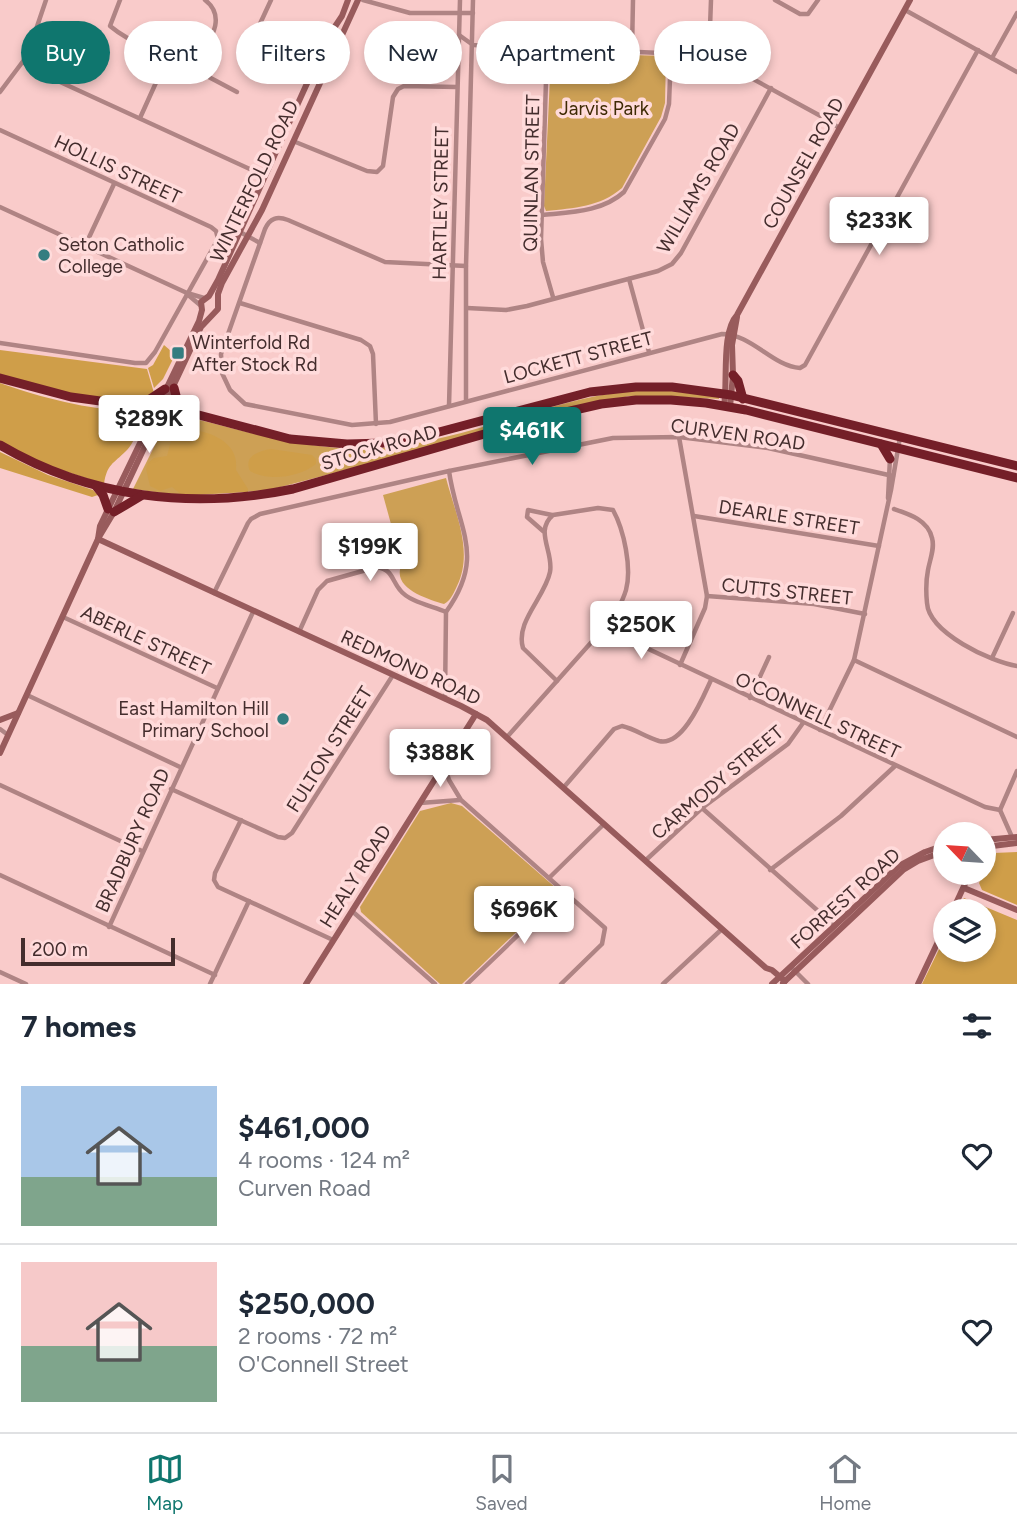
<!DOCTYPE html>
<meta charset="utf-8">
<style>
:root{--surface:#fff;--page:#f2f2f3;--text:#1f2937;--muted:#747a83;--line:#e0e1e3;--accent:#0f766e}
body{margin:0;font-family:Figtree,sans-serif;background:var(--page);color:var(--text);height:100vh;display:flex;flex-direction:column;font-size:26px;white-space:nowrap}
*{box-sizing:border-box;margin:0}
p{font-size:23px;color:var(--muted)}
.icon{flex:none;width:38px;height:38px;fill:none;stroke:currentColor;stroke-width:2;stroke-linecap:round;stroke-linejoin:round}
.map{position:relative;height:984px;overflow:hidden}
.drawer{display:flex;flex-direction:column;background:var(--surface);flex:1}
.drawer>*{flex:none}
.hud{position:absolute;left:21px;top:21px;width:976px;height:63px;display:flex;gap:14px}
.needle{width:46px;rotate:295deg}
.fabs{position:absolute;left:933px;top:822px;display:grid;gap:14px}
.fabs a{display:grid;place-items:center;width:63px;height:63px;border-radius:50%;background:var(--surface);box-shadow:0 4px 10px #0003;font-size:35px}
.scale{position:absolute;left:21px;bottom:18px;width:154px;box-sizing:border-box;padding-left:7px;border:4px solid #442d2d;border-top:0;font-size:19px;line-height:24px;white-space:nowrap;color:#442d2d;-webkit-text-stroke:5px #ffdbdb;paint-order:stroke}
.price{position:absolute;translate:-50% -60px;padding:0 16px;border-radius:7px;background:#fff;color:#222;font-size:23px;line-height:46px;filter:drop-shadow(0 2px 4px #0008)}
.price::after{content:'';position:absolute;left:50%;top:42px;width:21px;height:16px;margin-left:-10px;background:inherit;clip-path:polygon(0 0,100% 0,50% 100%)}
.price.active{background:var(--accent);color:#fff}
ul{padding:0;list-style:none}
li{display:flex;align-items:center;gap:21px;height:175px;padding:0 21px}
li+li{border-top:2px solid var(--line)}
li span{display:grid;place-items:center;flex:none;width:196px;height:140px;border-radius:0px;color:#555}
li>.icon{margin-inline-start:auto}
span .icon{width:84px;height:84px;fill:#fffc;stroke-width:1}
li b{font-size:30px}
h2{display:flex;justify-content:space-between;align-items:center;height:84px;padding:0 21px;font-size:30px}
.pill{padding:0 24px;border-radius:32px;background:var(--surface);box-shadow:0 4px 10px #0003;font-size:24px;line-height:63px}
.pill.active{background:var(--accent);color:#fff}
.tabs{display:flex;justify-content:space-around;align-items:center;height:98px;border-top:2px solid var(--line);background:var(--surface);font-size:19px;color:var(--muted)}
.tabs a{display:grid;justify-items:center;gap:4px}
.tabs .active{color:var(--accent)}
.map>svg:first-child{display:block}
</style>
<div class="map">
<svg width="1017" height="984" viewBox="0 0 1017 984">
<rect width="100%" height="100%" fill="#f9cbca"/>
<!-- green -->
<g fill="#cda055">
<path d="M 555,53 L 666,56 L 665,103 L 661,117 L 622,188 C 600,207 574,208 546,211 L 544,206 L 551,56 Z"/>
<path d="M 628,391 L 671,391 L 719,397 L 719,399 L 663,396 L 629,396 L 269,490 L 184,496 L 133,489 L 171,413 C 240,429 307,453 380,448 C 463,442 544,401 628,391 Z"/>
<path d="M 446,478 C 455,513 474,551 457,586 C 453,594 451,600 444,604 C 428,599 390,588 402,564 L 383,495 Z"/>
<path d="M 451,803 L 462,806 L 556,888 L 558,892 L 462,984 L 440,984 L 361,912 L 360,907 L 420,811 Z"/>
</g>
<!-- forest -->
<g fill="#cf9e49">
<path d="M 164,345 L 171,351 L 173,359 L 163,379 L 154,388 L 148,368 L 153,365 Z"/>
<path d="M 0,350 L 147,369 L 154,393 C 121,412 36,385 0,375 Z"/>
<path d="M 0,383 C 33,395 102,415 136,408 C 142,420 136,442 126,451 C 113,464 107,464 104,484 L 43,464 L 0,441 Z"/>
<path d="M 199,431 C 219,435 239,447 236,470 L 248,489 L 248,492 L 182,495 L 172,487 L 160,491 L 150,486 L 146,469 L 148,463 L 154,458 L 167,456 L 172,437 L 176,433 Z"/>
<path d="M 271,449 L 312,455 L 316,459 L 316,464 C 300,477 268,482 250,471 C 243,456 259,451 271,449 Z"/>
<path d="M 0,452 L 48,475 L 93,490 L 98,495 L 92,497 L 0,468 Z"/>
<path d="M 1017,852 L 1017,905 L 982,890 L 979,883 L 994,853 Z"/>
<path d="M 964,898 L 1017,920 L 1017,984 L 922,984 L 945,937 L 945,950 L 984,950 L 984,912 L 957,912 Z"/>
</g>
<g fill="none" stroke-linecap="round" stroke-linejoin="round">
<!-- street -->
<g stroke="#af8484" stroke-width="4.5">
<path d="M 120,0 L 110,26 C 129,42 172,61 196,66"/>
<path d="M 363,0 L 410,13 L 473,13"/>
<path d="M 775,0 L 800,14 L 808,14 L 818,0"/>
<path d="M 905,10 L 1017,72"/>
<path d="M 258,28 L 271,0"/>
<path d="M 459,35 L 473,45 L 709,55 L 828,120 L 839,128"/>
<path d="M 547,49 L 541,239 L 543,262 L 553,297"/>
<path d="M 632,50 L 633,0"/>
<path d="M 709,55 L 711,0"/>
<path d="M 992,58 L 1017,13"/>
<path d="M 23,62 L 34,70 L 265,176"/>
<path d="M 196,66 C 207,44 229,18 205,0"/>
<path d="M 196,66 L 205,75 L 237,92"/>
<path d="M 0,92 L 27,56 L 46,0"/>
<path d="M 140,118 L 168,56"/>
<path d="M 0,130 L 211,227 L 216,231 L 218,239 L 155,352 L 146,363 L 135,363 L 0,343"/>
<path d="M 293,141 L 367,171 L 377,172 L 383,166 L 393,97 L 398,89 L 404,86 L 457,87"/>
<path d="M 0,207 L 187,293 L 204,298"/>
<path d="M 542,215 C 571,212 602,212 624,192 L 665,119 L 669,104 L 671,52"/>
<path d="M 240,232 L 260,243"/>
<path d="M 85,246 L 114,184"/>
<path d="M 466,266 L 385,262 L 288,220 C 277,216 270,218 265,229 L 221,354 L 222,373 L 230,390 L 245,404 L 352,425 L 390,422 L 722,334 C 752,334 772,366 800,368 L 805,365 L 978,50"/>
<path d="M 629,279 L 649,352"/>
<path d="M 187,294 L 200,305"/>
<path d="M 240,303 L 361,340 L 370,346 L 373,354 L 376,424"/>
<path d="M 467,308 L 506,310 L 527,306 L 658,271 L 672,264 L 681,253 L 771,88"/>
<path d="M 466,401 L 466,266 L 473,0"/>
<path d="M 449,406 L 460,0"/>
<path d="M 679,437 L 707,596 L 705,608 L 680,665"/>
<path d="M 888,498 L 890,458"/>
<path d="M 894,509 C 909,514 928,520 932,538 C 935,548 930,559 928,570 C 926,580 926,593 927,603 C 929,633 991,662 1017,666"/>
<path d="M 694,516 L 879,546"/>
<path d="M 543,531 L 527,517 L 528,510 L 552,515"/>
<path d="M 214,593 L 248,523 L 251,519 L 260,514 L 449,471 L 613,438 L 679,437 L 768,448 L 893,476"/>
<path d="M 707,596 L 814,604 L 865,614"/>
<path d="M 63,617 L 217,688"/>
<path d="M 299,632 L 318,590 L 327,581 L 377,567 C 393,570 391,579 400,590 C 409,602 433,606 446,612"/>
<path d="M 992,658 L 1013,613"/>
<path d="M 854,660 L 1017,737"/>
<path d="M 557,681 L 523,648 C 515,622 545,597 550,572 C 554,552 534,531 553,515 L 598,508 L 613,510 C 624,530 632,568 626,590 C 622,604 613,617 608,630"/>
<path d="M 27,695 L 180,767"/>
<path d="M 750,698 L 769,657"/>
<path d="M 445,699 L 446,612 C 487,555 457,529 449,471"/>
<path d="M 0,729 L 8,735"/>
<path d="M 820,730 L 854,660 L 891,490 L 900,437"/>
<path d="M 507,737 L 596,637 L 608,630 L 985,807 L 1000,810"/>
<path d="M 444,765 L 449,780 L 461,800 L 605,928 L 602,944 L 561,984"/>
<path d="M 0,785 L 142,851"/>
<path d="M 564,787 L 614,729 L 622,726 C 635,729 646,737 659,741 C 683,747 703,697 711,680"/>
<path d="M 171,789 L 278,837 L 285,838 L 292,833 L 393,675"/>
<path d="M 420,803 L 460,800"/>
<path d="M 702,808 L 835,926"/>
<path d="M 241,820 L 215,873 L 214,880 L 218,887 L 333,940"/>
<path d="M 1012,837 L 1000,810 L 1017,771"/>
<path d="M 646,860 L 702,808 L 788,744 L 803,723"/>
<path d="M 770,870 L 841,816 L 895,766"/>
<path d="M 0,875 L 215,975"/>
<path d="M 550,877 L 604,824"/>
<path d="M 352,911 L 435,984"/>
<path d="M 109,927 L 253,612"/>
<path d="M 791,967 L 808,984"/>
<path d="M 0,972 L 26,984"/>
<path d="M 210,984 L 249,901"/>
<path d="M 467,984 L 564,891"/>
<path d="M 663,984 L 722,929"/>
</g>
<!-- secondary -->
<g stroke="#985b5c" stroke-width="6">
<path d="M 724,406 C 728,381 721,332 737,315 L 910,0"/>
<path d="M 730,407 L 733,375 L 732,345 L 737,317"/>
<path d="M 99,537 L 114,512 L 201,327 L 218,309 L 218,294 L 222,283 L 262,210 L 358,0"/>
<path d="M 98,539 L 461,706 L 487,720 L 766,968 L 772,970 L 785,981"/>
<path d="M 0,720 L 18,713"/>
<path d="M 0,753 L 98,539 L 100,526 L 199,321 L 202,310 L 201,302 L 209,296 L 218,280 L 328,37 L 342,16 L 348,0"/>
<path d="M 984,840 L 1017,837"/>
<path d="M 984,847 L 1017,843"/>
<path d="M 964,888 L 1017,910"/>
<path d="M 952,912 L 970,873"/>
<path d="M 783,983 L 903,870 L 918,861 L 945,851"/>
<path d="M 306,984 L 476,714"/>
<path d="M 772,984 L 899,866 L 925,852 L 945,845"/>
<path d="M 918,984 L 945,927"/>
</g>
<!-- highway -->
<g stroke="#741f28" stroke-width="9">
<path d="M 733,375 L 738,381 L 743,399"/>
<path d="M 0,378 L 71,397 L 195,414 L 290,439 L 347,444 L 385,443 L 424,436 L 590,392 L 636,387 L 672,387 L 731,395 L 1017,466"/>
<path d="M 174,388 L 180,411"/>
<path d="M 141,405 L 165,389"/>
<path d="M 881,444 L 890,459"/>
<path d="M 0,445 C 90,498 192,510 293,489 L 540,418 L 601,404 L 636,400 L 671,400 L 706,403 L 746,410 L 1017,478"/>
<path d="M 96,486 L 103,495 L 108,509"/>
<path d="M 114,512 L 141,496"/>
</g>
</g>
<!-- markers -->
<g fill="#347d80" stroke="#ffdbdb" stroke-width="2.5">
<circle cx="44" cy="255" r="7"/>
<rect x="171" y="346" width="14" height="14" rx="3.5"/>
<circle cx="283" cy="719" r="7"/>
</g>
<g text-anchor="middle" stroke-width="7" stroke-linejoin="round" paint-order="stroke">
<!-- park labels -->
<g font-size="19" fill="#3e2a04" stroke="#ffdbdb">
<text x="604" y="115">Jarvis Park</text>
</g>
<!-- street labels -->
<g font-size="19" fill="#442d2d" stroke="#ffdbdb">
<text transform="translate(803 163) rotate(-61)" y="7">COUNSEL ROAD</text>
<text transform="translate(118 169) rotate(25)" y="7">HOLLIS STREET</text>
<text transform="translate(531 173) rotate(-89)" y="7">QUINLAN STREET</text>
<text transform="translate(254 181) rotate(-64)" y="7">WINTERFOLD ROAD</text>
<text transform="translate(698 188) rotate(-60)" y="7">WILLIAMS ROAD</text>
<text transform="translate(440 203) rotate(-89)" y="7">HARTLEY STREET</text>
<text transform="translate(578 357) rotate(-15)" y="7">LOCKETT STREET</text>
<text transform="translate(738 434) rotate(8)" y="7">CURVEN ROAD</text>
<text transform="translate(379 447) rotate(-16)" y="7">STOCK ROAD</text>
<text transform="translate(789 517) rotate(9)" y="7">DEARLE STREET</text>
<text transform="translate(787 591) rotate(6)" y="7">CUTTS STREET</text>
<text transform="translate(146 640) rotate(25)" y="7">ABERLE STREET</text>
<text transform="translate(411 667) rotate(25)" y="7">REDMOND ROAD</text>
<text transform="translate(818 715) rotate(25)" y="7">O'CONNELL STREET</text>
<text transform="translate(329 749) rotate(-58)" y="7">FULTON STREET</text>
<text transform="translate(717 782) rotate(-40)" y="7">CARMODY STREET</text>
<text transform="translate(132 840) rotate(-66)" y="7">BRADBURY ROAD</text>
<text transform="translate(355 876) rotate(-58)" y="7">HEALY ROAD</text>
<text transform="translate(845 898) rotate(-42)" y="7">FORREST ROAD</text>
</g>
<!-- poi labels -->
<g font-size="19" fill="#442d2d" stroke="#ffdbdb" text-anchor="start">
<text x="58" y="251">Seton Catholic<tspan x="58" dy="22">College</tspan></text>
<text x="192" y="349">Winterfold Rd<tspan x="192" dy="22">After Stock Rd</tspan></text>
<text x="269" y="715" text-anchor="end">East Hamilton Hill<tspan x="269" dy="22">Primary School</tspan></text>
</g>
</g>
</svg>
<div class="fabs">
<a><svg class="needle" viewBox="-14 -14 28 28"><path d="M0-13l5 13h-10z" fill="#e53935"/><path d="M0 13l5-13h-10z" fill="#747a83"/></svg></a>
<a><svg class="icon" aria-label="layers" viewBox="0 0 24 24"><path d="M12 4l9 5-9 5-9-5zM3 14l9 5 9-5"/></svg></a>
</div>
<div class="scale">200 m</div>
<b class="price" style="left:879px;top:257px">$233K</b>
<b class="price" style="left:149px;top:455px">$289K</b>
<b class="price active" style="left:532px;top:467px">$461K</b>
<b class="price" style="left:370px;top:583px">$199K</b>
<b class="price" style="left:641px;top:661px">$250K</b>
<b class="price" style="left:440px;top:789px">$388K</b>
<b class="price" style="left:524px;top:946px">$696K</b>
<div class="hud">
<a class="pill active">Buy</a>
<a class="pill">Rent</a>
<a class="pill">Filters</a>
<a class="pill">New</a>
<a class="pill">Apartment</a>
<a class="pill">House</a>
</div>
</div>
<section class="drawer">
<h2>7 homes<svg class="icon" aria-label="filters" viewBox="0 0 24 24"><path d="M4 7h16M4 17h16"/><circle cx="9" cy="7" r="2"/><circle cx="15" cy="17" r="2"/></svg></h2>
<ul>
<li><span style="background:linear-gradient(#a9c7e8 65%,#7fa58c 0)"><svg class="icon" aria-label="home" viewBox="0 0 24 24"><path d="M3 11l9-7 9 7M6 9v11h12V9"/></svg></span><div><b>$461,000</b><p>4 rooms · 124 m²</p><p>Curven Road</p></div><svg class="icon" aria-label="heart" viewBox="0 0 24 24"><path d="M12 20l-8-8c-3-5 5-10 8-4 3-6 11-1 8 4z"/></svg></li>
<li><span style="background:linear-gradient(#f6c9c9 60%,#7fa58c 0)"><svg class="icon" aria-label="home" viewBox="0 0 24 24"><path d="M3 11l9-7 9 7M6 9v11h12V9"/></svg></span><div><b>$250,000</b><p>2 rooms · 72 m²</p><p>O'Connell Street</p></div><svg class="icon" aria-label="heart" viewBox="0 0 24 24"><path d="M12 20l-8-8c-3-5 5-10 8-4 3-6 11-1 8 4z"/></svg></li>
</ul>
</section>
<nav class="tabs">
<a class="active"><svg class="icon" aria-label="map" viewBox="0 0 24 24"><path d="M3 6l6-2 6 2 6-2v14l-6 2-6-2-6 2zM9 4v14M15 6v14"/></svg>Map</a>
<a><svg class="icon" aria-label="saved" viewBox="0 0 24 24"><path d="M7 4h10v16l-5-4-5 4z"/></svg>Saved</a>
<a><svg class="icon" aria-label="home" viewBox="0 0 24 24"><path d="M3 11l9-7 9 7M6 9v11h12V9"/></svg>Home</a>
</nav>
